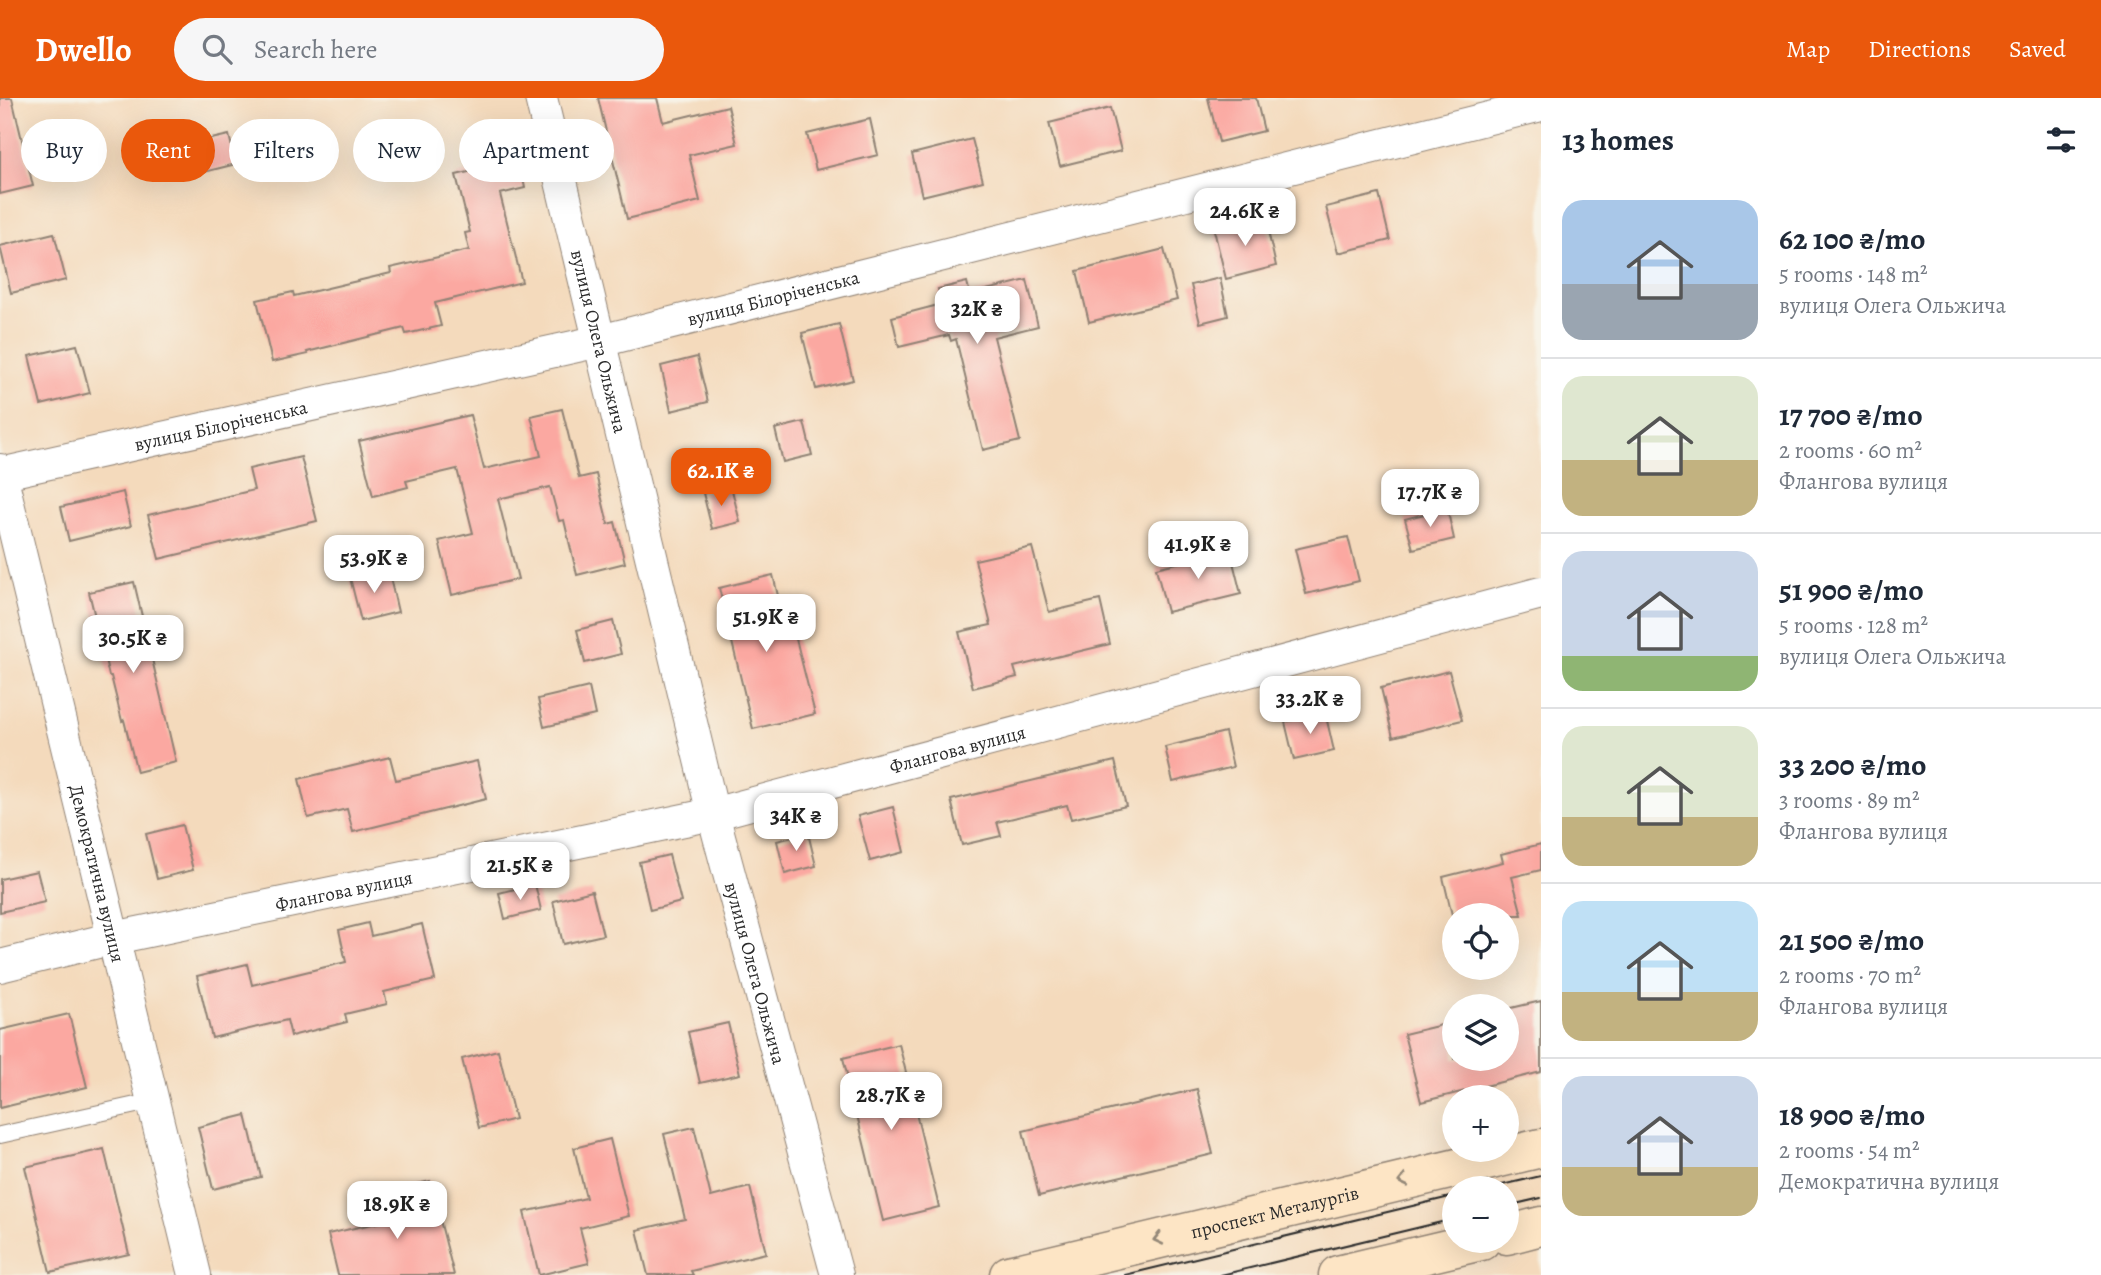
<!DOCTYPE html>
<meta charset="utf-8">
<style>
:root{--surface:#fff;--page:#f6f6f7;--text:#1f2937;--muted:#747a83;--line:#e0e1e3;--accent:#ea580c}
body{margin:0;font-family:Alegreya,serif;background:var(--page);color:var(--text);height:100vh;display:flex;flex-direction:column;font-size:26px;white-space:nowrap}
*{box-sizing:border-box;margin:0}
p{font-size:23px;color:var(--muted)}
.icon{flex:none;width:38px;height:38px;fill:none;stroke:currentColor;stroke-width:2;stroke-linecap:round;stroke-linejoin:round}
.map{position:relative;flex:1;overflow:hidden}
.sheet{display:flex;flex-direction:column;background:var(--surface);width:560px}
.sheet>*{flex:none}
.banner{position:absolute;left:21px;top:21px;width:665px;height:63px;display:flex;gap:14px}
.buttons{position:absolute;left:1442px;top:805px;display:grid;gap:14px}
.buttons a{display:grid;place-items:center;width:77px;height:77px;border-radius:50%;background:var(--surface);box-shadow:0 7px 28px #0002;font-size:35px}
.price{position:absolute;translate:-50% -60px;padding:0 16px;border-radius:14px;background:#fff;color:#222;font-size:23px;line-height:46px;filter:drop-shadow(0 2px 4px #0008)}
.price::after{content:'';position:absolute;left:50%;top:42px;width:21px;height:16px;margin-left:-10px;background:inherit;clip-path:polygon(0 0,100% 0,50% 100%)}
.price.active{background:var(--accent);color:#fff}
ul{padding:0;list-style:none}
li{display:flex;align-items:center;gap:21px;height:175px;padding:0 21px}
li+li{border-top:2px solid var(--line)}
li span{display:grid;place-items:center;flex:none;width:196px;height:140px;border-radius:21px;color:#555}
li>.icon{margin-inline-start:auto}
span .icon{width:84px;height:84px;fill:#fffc;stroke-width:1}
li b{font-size:30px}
h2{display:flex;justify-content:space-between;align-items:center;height:84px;padding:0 21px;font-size:30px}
.pill{padding:0 24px;border-radius:32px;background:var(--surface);box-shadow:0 7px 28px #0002;font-size:24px;line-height:63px}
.pill.active{background:var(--accent);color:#fff}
header{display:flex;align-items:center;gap:42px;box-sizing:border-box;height:98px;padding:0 35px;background:var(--accent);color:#fff}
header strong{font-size:33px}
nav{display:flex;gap:38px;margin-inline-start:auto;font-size:24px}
.search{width:490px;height:63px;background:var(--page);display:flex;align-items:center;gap:18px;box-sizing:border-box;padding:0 24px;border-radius:38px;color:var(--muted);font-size:26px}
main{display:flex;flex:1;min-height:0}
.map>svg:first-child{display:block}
</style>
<header>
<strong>Dwello</strong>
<div class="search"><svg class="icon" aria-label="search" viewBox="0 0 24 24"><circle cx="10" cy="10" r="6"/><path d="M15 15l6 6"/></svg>Search here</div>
<nav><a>Map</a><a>Directions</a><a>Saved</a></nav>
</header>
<main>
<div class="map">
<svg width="1541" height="1177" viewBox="0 0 1541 1177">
<rect width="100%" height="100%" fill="#f7f3e8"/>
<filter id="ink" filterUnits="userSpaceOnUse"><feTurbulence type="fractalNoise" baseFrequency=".0143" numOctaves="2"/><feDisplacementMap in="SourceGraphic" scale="14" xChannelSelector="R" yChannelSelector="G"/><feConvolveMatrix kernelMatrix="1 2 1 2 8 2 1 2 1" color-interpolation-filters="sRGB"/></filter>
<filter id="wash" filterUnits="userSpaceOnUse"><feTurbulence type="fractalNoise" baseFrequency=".00686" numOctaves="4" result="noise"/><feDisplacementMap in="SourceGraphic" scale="28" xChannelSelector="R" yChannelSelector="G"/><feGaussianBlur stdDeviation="1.57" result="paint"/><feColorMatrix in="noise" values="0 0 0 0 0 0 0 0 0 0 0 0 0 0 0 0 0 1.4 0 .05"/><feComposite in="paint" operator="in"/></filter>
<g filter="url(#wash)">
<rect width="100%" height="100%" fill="#f4dabc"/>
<g id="blocks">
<!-- building -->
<g fill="#fba8a1">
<path d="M 0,0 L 12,0 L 33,88 L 0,96 Z"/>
<path d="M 598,0 L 657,0 L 663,24 L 728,8 L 737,46 L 689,57 L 700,103 L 627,121 Z"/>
<path d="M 1208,0 L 1256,0 L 1264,33 L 1219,44 Z"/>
<path d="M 1110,10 L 1121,53 L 1060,68 L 1049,25 Z"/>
<path d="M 870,21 L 878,57 L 816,72 L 807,36 Z"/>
<path d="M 229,37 L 236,66 L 192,77 L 185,47 Z"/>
<path d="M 972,41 L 983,83 L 922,98 L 912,56 Z"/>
<path d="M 519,62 L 525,90 L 500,96 L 522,184 L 435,205 L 441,228 L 406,236 L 404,230 L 307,254 L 308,256 L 272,264 L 257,202 L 293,194 L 294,198 L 391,175 L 390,170 L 469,152 L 465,135 L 470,134 L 456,77 Z"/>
<path d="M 1379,96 L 1390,142 L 1338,155 L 1326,109 Z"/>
<path d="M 1265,120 L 1276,168 L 1226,181 L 1214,132 Z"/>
<path d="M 54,135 L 66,182 L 11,195 L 0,148 Z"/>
<path d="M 1164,151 L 1177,202 L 1089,224 L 1077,173 Z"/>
<path d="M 1220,180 L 1228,218 L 1200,225 L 1191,187 Z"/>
<path d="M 1027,182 L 1038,228 L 994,239 L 1020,343 L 983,352 L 956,241 L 951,243 L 949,237 L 899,249 L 892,219 L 942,206 L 938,191 L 967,184 L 970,196 Z"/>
<path d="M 839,226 L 853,282 L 816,291 L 802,235 Z"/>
<path d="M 77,247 L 90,295 L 41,307 L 29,258 Z"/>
<path d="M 697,259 L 708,304 L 671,313 L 661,268 Z"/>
<path d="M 562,311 L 579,380 L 596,376 L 608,426 L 615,424 L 625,465 L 577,477 L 564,422 L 559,423 L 550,389 L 498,401 L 518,481 L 452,497 L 439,443 L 473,435 L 457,371 L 406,383 L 408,389 L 373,398 L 359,343 L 470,317 L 484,371 L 541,358 L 531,318 Z"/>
<path d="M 804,324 L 812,357 L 783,364 L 775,331 Z"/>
<path d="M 301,359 L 317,423 L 159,461 L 148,417 L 254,392 L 249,371 Z"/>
<path d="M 731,388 L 740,424 L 712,431 L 703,395 Z"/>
<path d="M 123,394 L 131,428 L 69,443 L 61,409 Z"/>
<path d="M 1447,410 L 1454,441 L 1413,451 L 1405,421 Z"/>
<path d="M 1348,439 L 1359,483 L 1306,496 L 1295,451 Z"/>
<path d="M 1032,449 L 1049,514 L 1100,502 L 1110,546 L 1014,569 L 1017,579 L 973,590 L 959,534 L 991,527 L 975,462 Z"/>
<path d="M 1230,452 L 1241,496 L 1167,514 L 1156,470 Z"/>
<path d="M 388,471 L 398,514 L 361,523 L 350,480 Z"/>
<path d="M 773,477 L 787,535 L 794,533 L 815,616 L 753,631 L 719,490 Z"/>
<path d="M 134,484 L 176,664 L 137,674 L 124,622 L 122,623 L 111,578 L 109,578 L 89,494 Z"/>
<path d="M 613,523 L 621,556 L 585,565 L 577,532 Z"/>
<path d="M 1449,573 L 1462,622 L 1393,639 L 1381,590 Z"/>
<path d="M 589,589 L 595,617 L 544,629 L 538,601 Z"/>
<path d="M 1325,614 L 1334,653 L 1294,662 L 1285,624 Z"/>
<path d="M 1225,634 L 1233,669 L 1173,684 L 1165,649 Z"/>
<path d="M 390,659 L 396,682 L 477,663 L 486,701 L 353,734 L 347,711 L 308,720 L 299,681 Z"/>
<path d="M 1115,663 L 1126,708 L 1071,721 L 1067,707 L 997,724 L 1001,738 L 962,747 L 951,702 Z"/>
<path d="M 893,709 L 904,754 L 870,763 L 858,718 Z"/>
<path d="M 182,727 L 193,772 L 157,781 L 146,736 Z"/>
<path d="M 808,735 L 816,768 L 785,776 L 777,743 Z"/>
<path d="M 1541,746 L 1541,772 L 1512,779 L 1522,817 L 1452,817 L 1443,779 L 1503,764 L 1501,756 Z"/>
<path d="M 669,757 L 681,804 L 650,812 L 639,764 Z"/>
<path d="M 37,773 L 45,804 L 0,814 L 0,781 Z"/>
<path d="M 535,786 L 541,812 L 505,821 L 499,795 Z"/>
<path d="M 592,793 L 603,837 L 563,846 L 553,803 Z"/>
<path d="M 368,825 L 371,838 L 422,826 L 435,882 L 384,894 L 387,906 L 345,916 L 347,924 L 291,938 L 287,922 L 212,940 L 197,878 L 247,866 L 252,887 L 346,864 L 339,832 Z"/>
<path d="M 1541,903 L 1541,974 L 1421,1004 L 1404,936 L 1454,924 L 1454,961 L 1507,961 L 1507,911 Z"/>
<path d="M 69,916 L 87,989 L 0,1010 L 0,932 Z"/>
<path d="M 728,925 L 740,976 L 700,985 L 688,934 Z"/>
<path d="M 899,946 L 939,1109 L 883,1123 L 843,960 Z"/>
<path d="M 498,952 L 515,1021 L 479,1030 L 462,961 Z"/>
<path d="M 1197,991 L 1213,1056 L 1039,1098 L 1023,1033 Z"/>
<path d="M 246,1017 L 261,1079 L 213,1091 L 198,1029 Z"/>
<path d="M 694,1029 L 711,1099 L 750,1089 L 766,1155 L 691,1173 L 693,1177 L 648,1177 L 637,1132 L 685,1121 L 664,1036 Z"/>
<path d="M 610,1041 L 629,1118 L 580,1130 L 589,1165 L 539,1177 L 524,1114 L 586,1100 L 574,1050 Z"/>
<path d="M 104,1051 L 129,1156 L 50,1174 L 25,1069 Z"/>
<path d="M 430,1083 L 454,1177 L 338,1177 L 328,1136 L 403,1119 L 397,1091 Z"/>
</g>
</g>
</g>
<g filter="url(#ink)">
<use href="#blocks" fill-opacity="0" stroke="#908274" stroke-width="2"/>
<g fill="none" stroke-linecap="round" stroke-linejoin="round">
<!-- lane casing -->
<g stroke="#908274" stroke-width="18">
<path id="lane" d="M 0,1037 L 154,1003"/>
</g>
<!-- street casing -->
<g stroke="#908274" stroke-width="34">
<g id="street">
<path id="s1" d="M 541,0 L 713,716 L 837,1177"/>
<path id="s2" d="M 0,372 L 195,1177"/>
<path id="s3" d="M 0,376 L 600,243 L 1541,7"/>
<path id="s4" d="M 0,868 L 114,840 L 713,716 L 1541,495"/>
</g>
</g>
<!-- secondary casing -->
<g stroke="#908274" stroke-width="41">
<g id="secondary">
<path d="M 1507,1137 L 1541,1128"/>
<path id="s5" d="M 1009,1177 L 1541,1050"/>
<path d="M 1338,1177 L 1481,1143"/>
</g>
</g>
<!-- lane -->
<use href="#lane" stroke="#fff" stroke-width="16"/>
<!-- street -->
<use href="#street" stroke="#fff" stroke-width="32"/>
<!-- secondary -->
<use href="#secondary" stroke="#fde5c5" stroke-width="38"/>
<!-- tram -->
<g stroke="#2b2b2b" stroke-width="2">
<path d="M 1489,1090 L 1541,1078"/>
<path d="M 1507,1108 L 1541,1100"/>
<path d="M 1125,1177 L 1454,1098"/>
<path d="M 1221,1177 L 1454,1121"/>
</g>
</g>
<!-- one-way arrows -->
<defs><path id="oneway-chevron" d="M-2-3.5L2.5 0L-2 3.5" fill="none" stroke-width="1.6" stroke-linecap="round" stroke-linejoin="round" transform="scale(1.75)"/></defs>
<g stroke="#948878">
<use href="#oneway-chevron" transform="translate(1403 1083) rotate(167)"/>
<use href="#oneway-chevron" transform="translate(1158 1141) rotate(167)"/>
</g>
</g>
<g text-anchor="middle" stroke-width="5" stroke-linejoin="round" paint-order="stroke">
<!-- street labels -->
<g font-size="19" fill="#2b2b2b" stroke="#f7f3e8">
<text dy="7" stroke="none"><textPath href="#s3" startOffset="793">вулиця Білоріченська</textPath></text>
<text dy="7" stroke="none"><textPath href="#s1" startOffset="250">вулиця Олега Ольжича</textPath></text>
<text dy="7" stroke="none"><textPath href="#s3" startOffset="226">вулиця Білоріченська</textPath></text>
<text dy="7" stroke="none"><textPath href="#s4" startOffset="982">Флангова вулиця</textPath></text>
<text dy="7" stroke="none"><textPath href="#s2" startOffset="415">Демократична вулиця</textPath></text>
<text dy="7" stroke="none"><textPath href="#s4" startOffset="352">Флангова вулиця</textPath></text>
<text dy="7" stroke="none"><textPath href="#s1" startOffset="901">вулиця Олега Ольжича</textPath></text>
<text dy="7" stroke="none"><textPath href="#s5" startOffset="273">проспект Металургів</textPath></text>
</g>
</g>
</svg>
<div class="buttons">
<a><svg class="icon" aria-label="locate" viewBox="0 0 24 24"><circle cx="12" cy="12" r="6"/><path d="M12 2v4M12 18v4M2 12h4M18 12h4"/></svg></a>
<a><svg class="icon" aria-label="layers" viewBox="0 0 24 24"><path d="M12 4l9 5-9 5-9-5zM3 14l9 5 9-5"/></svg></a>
<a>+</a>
<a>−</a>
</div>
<b class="price" style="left:1245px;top:150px">24.6K ₴</b>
<b class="price" style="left:977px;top:248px">32K ₴</b>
<b class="price active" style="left:721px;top:410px">62.1K ₴</b>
<b class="price" style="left:1430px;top:431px">17.7K ₴</b>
<b class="price" style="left:1198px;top:483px">41.9K ₴</b>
<b class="price" style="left:374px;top:497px">53.9K ₴</b>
<b class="price" style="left:766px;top:556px">51.9K ₴</b>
<b class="price" style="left:133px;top:577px">30.5K ₴</b>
<b class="price" style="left:1310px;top:638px">33.2K ₴</b>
<b class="price" style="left:796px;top:755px">34K ₴</b>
<b class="price" style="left:520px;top:804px">21.5K ₴</b>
<b class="price" style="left:891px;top:1034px">28.7K ₴</b>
<b class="price" style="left:397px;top:1143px">18.9K ₴</b>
<div class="banner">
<a class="pill">Buy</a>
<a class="pill active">Rent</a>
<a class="pill">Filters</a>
<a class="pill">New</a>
<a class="pill">Apartment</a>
</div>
</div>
<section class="sheet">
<h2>13 homes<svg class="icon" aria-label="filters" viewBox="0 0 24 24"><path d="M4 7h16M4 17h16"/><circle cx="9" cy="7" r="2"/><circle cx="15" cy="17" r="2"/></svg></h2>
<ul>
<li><span style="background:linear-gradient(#a9c7e8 60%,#9aa5b1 0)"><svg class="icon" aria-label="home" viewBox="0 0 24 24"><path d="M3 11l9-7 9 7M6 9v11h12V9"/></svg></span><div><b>62 100 ₴/mo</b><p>5 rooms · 148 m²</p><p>вулиця Олега Ольжича</p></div></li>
<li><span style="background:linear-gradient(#dfe7d0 60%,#c2b280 0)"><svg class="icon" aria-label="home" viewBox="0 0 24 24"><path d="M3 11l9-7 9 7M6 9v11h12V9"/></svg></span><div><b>17 700 ₴/mo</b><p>2 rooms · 60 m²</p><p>Флангова вулиця</p></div></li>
<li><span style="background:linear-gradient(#c9d6e8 75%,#8fb573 0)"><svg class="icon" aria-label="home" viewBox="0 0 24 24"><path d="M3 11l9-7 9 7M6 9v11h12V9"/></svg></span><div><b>51 900 ₴/mo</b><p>5 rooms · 128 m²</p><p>вулиця Олега Ольжича</p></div></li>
<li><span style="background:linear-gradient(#dfe7d0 65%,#c2b280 0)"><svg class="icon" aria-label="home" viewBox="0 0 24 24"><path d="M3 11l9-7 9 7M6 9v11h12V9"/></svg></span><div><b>33 200 ₴/mo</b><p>3 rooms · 89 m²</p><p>Флангова вулиця</p></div></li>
<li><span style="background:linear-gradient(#bfe0f5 65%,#c2b280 0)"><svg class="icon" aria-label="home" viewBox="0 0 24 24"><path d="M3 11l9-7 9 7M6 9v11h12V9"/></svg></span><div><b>21 500 ₴/mo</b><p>2 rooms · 70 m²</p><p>Флангова вулиця</p></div></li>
<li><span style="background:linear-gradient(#c9d6e8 65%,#c2b280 0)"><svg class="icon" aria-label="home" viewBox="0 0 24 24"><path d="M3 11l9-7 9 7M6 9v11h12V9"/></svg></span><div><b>18 900 ₴/mo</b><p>2 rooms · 54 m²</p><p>Демократична вулиця</p></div></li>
</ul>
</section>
</main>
